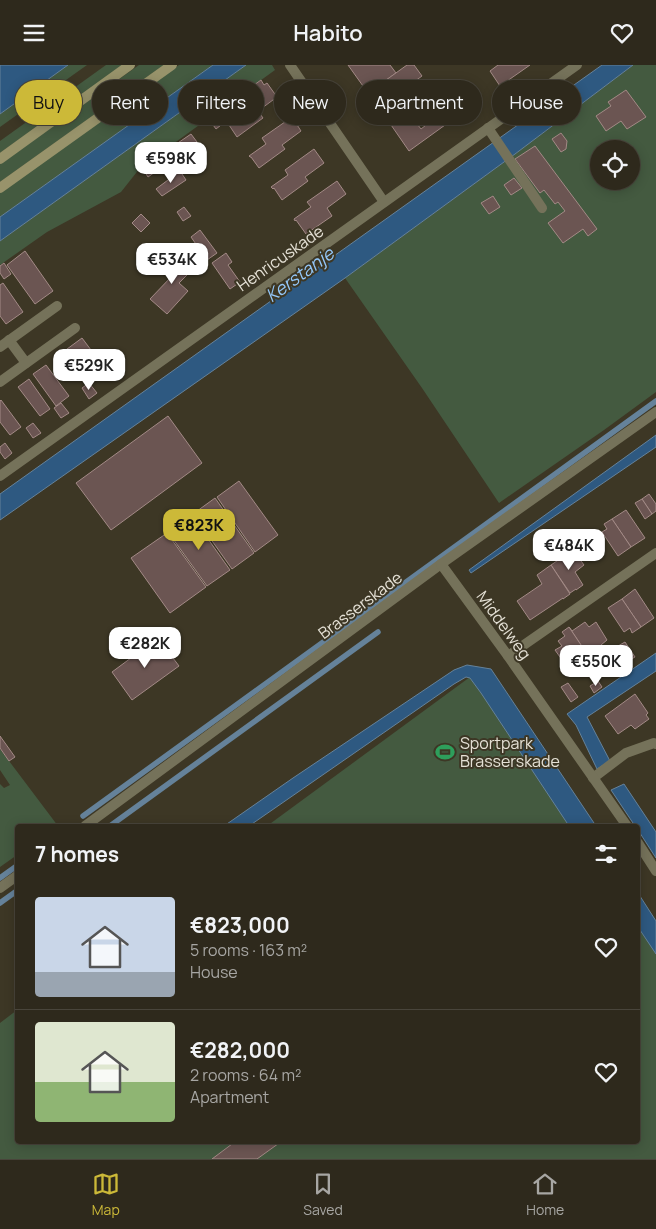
<!DOCTYPE html>
<meta charset="utf-8">
<style>
:root{--surface:#2e291c;--page:#363125;--text:#f1f3f6;--muted:#a7a6a3;--line:#49453b;--accent:#ccb938}
body{margin:0;font-family:Manrope,sans-serif;background:var(--page);color:var(--text);height:100vh;display:flex;flex-direction:column;font-size:19px;white-space:nowrap}
*{box-sizing:border-box;margin:0}
p{font-size:16px;color:var(--muted)}
.icon{flex:none;width:28px;height:28px;fill:none;stroke:currentColor;stroke-width:2;stroke-linecap:round;stroke-linejoin:round}
.map{position:relative;flex:1;overflow:hidden}
.side{position:absolute;left:15px;top:759px;width:625px;height:320px;display:flex;flex-direction:column;background:var(--surface);border-radius:5px;box-shadow:0 2px 12px #0003,0 0 0 1px var(--line)}
.side>*{flex:none}
.hud{position:absolute;left:15px;top:15px;width:626px;height:45px;display:flex;gap:10px}
.buttons{position:absolute;left:590px;top:75px;display:grid;gap:10px}
.buttons a{display:grid;place-items:center;width:50px;height:50px;border-radius:50%;background:var(--surface);box-shadow:0 2px 12px #0003,0 0 0 1px var(--line);font-size:25px}
.price{position:absolute;translate:-50% -42px;padding:0 11px;border-radius:10px;background:#fff;color:#222;font-size:16px;line-height:32px;filter:drop-shadow(0 1px 2px #0008)}
.price::after{content:'';position:absolute;left:50%;top:30px;width:15px;height:11px;margin-left:-8px;background:inherit;clip-path:polygon(0 0,100% 0,50% 100%)}
.price.active{background:var(--accent);color:#111}
ul{padding:0;list-style:none}
li{display:flex;align-items:center;gap:15px;height:125px;padding:0 20px}
li+li{border-top:1px solid var(--line)}
li span{display:grid;place-items:center;flex:none;width:140px;height:100px;border-radius:5px;color:#555}
li>.icon{margin-inline-start:auto}
span .icon{width:60px;height:60px;fill:#fffc;stroke-width:1}
li b{font-size:21px}
h2{display:flex;justify-content:space-between;align-items:center;height:60px;padding:0 20px;font-size:21px}
.chip{padding:0 18px;border-radius:22px;background:var(--surface);box-shadow:0 2px 12px #0003,0 0 0 1px var(--line);font-size:18px;line-height:45px}
.chip.active{background:var(--accent);color:#111}
header{display:flex;justify-content:space-between;align-items:center;height:65px;padding:0 20px;background:var(--surface);font-size:22px;font-weight:600}
.dock{display:flex;justify-content:space-around;align-items:center;height:70px;border-top:1px solid var(--line);background:var(--surface);font-size:14px;color:var(--muted)}
.dock a{display:grid;justify-items:center;gap:2px}
.dock .active{color:var(--accent)}
.map>svg:first-child{display:block}
</style>
<header><svg class="icon" aria-label="menu" viewBox="0 0 24 24"><path d="M4 6h16M4 12h16M4 18h16"/></svg>Habito<svg class="icon" aria-label="heart" viewBox="0 0 24 24"><path d="M12 20l-8-8c-3-5 5-10 8-4 3-6 11-1 8 4z"/></svg></header>
<div class="map">
<svg width="656" height="1094" viewBox="0 0 656 1094">
<rect width="100%" height="100%" fill="#3d3725"/>
<!-- green -->
<g fill="#445a40" fill-rule="evenodd">
<path d="M 68,0 L 87,0 L 0,62 L 0,49 Z"/>
<path d="M 106,0 L 124,0 L 0,88 L 0,76 Z"/>
<path d="M 139,0 L 164,0 L 0,117 L 0,99 Z"/>
<path d="M 179,0 L 213,0 L 0,152 L 0,128 Z"/>
<path d="M 246,0 L 272,0 L 275,5 L 140,103 L 121,127 L 47,167 L 0,200 L 0,176 Z"/>
<path d="M 633,0 L 656,0 L 656,327 L 604,365 L 499,438 L 422,323 L 345,213 L 515,89 ZM 599,84 L 631,84 L 631,116 L 599,116 Z"/>
<path d="M 470,612 L 574,761 L 267,761 Z"/>
<path d="M 0,684 L 58,761 L 18,761 L 17,790 L 0,802 L 0,719 L 4,723 L 10,720 L 0,705 Z"/>
<path d="M 638,852 L 656,878 L 656,1094 L 0,1094 L 0,958 L 17,945 L 18,1076 L 638,1076 Z"/>
</g>
<!-- water -->
<g fill="#2e5981" stroke="#65829a">
<path d="M 0,0 L 68,0 L 0,49 Z"/>
<path d="M 213,0 L 246,0 L 0,176 L 0,152 Z"/>
<path d="M 602,0 L 633,0 L 515,89 L 345,213 L 0,455 L 0,429 Z"/>
<path d="M 656,370 L 656,382 L 471,508 L 469,505 Z"/>
<path d="M 656,588 L 656,606 L 587,652 L 610,696 L 597,704 L 576,660 L 567,649 Z"/>
<path d="M 467,600 L 491,604 L 596,761 L 569,761 L 481,628 L 470,613 L 466,612 L 454,619 L 249,761 L 224,761 L 293,713 L 454,605 Z"/>
<path d="M 624,719 L 656,767 L 656,793 L 638,765 L 638,761 L 635,761 L 611,725 Z"/>
<path d="M 638,828 L 656,856 L 656,889 L 638,862 Z"/>
</g>
<g fill="none" stroke-linecap="round" stroke-linejoin="round">
<!-- stream -->
<g stroke="#65829a" stroke-width="5.5">
<path d="M 83,751 L 656,336"/>
<path d="M 110,761 L 378,567"/>
<path d="M 0,813 L 18,800"/>
<path d="M 0,838 L 18,825"/>
</g>
</g>
<!-- building -->
<g fill="#6b5552" stroke="#a38a86">
<path d="M 348,0 L 390,0 L 396,8 L 368,28 Z"/>
<path d="M 407,0 L 414,0 L 422,11 L 407,22 L 406,24 L 401,17 L 392,24 L 399,33 L 408,26 L 416,37 L 389,57 L 368,28 Z"/>
<path d="M 498,0 L 530,0 L 500,21 L 490,6 Z"/>
<path d="M 261,15 L 264,20 L 267,18 L 277,32 L 258,46 L 263,53 L 237,72 L 227,57 L 226,58 L 225,57 L 216,64 L 208,53 Z"/>
<path d="M 626,25 L 646,52 L 627,64 L 621,56 L 606,66 L 596,51 L 611,41 L 608,37 Z"/>
<path d="M 416,37 L 424,48 L 414,55 L 421,64 L 430,57 L 425,51 L 442,40 L 450,51 L 449,52 L 452,55 L 409,86 L 389,57 Z"/>
<path d="M 292,52 L 301,66 L 282,80 L 285,84 L 259,103 L 251,92 L 250,92 L 249,91 L 266,79 L 262,73 Z"/>
<path d="M 561,68 L 567,76 L 566,84 L 561,87 L 552,74 Z"/>
<path d="M 191,69 L 197,77 L 178,90 L 172,82 Z"/>
<path d="M 535,81 L 597,164 L 588,171 L 583,164 L 563,178 L 548,158 L 565,146 L 558,137 L 555,139 L 544,125 L 540,128 L 515,94 Z"/>
<path d="M 314,84 L 324,98 L 305,112 L 308,116 L 282,135 L 274,123 L 273,124 L 271,122 L 288,110 L 285,105 Z"/>
<path d="M 166,88 L 172,95 L 148,112 L 143,104 Z"/>
<path d="M 180,106 L 186,115 L 162,131 L 156,124 Z"/>
<path d="M 514,113 L 522,123 L 511,130 L 504,120 Z"/>
<path d="M 337,116 L 346,129 L 327,143 L 332,151 L 306,169 L 296,155 L 295,156 L 294,154 L 311,142 L 307,137 Z"/>
<path d="M 493,131 L 500,142 L 489,149 L 481,138 Z"/>
<path d="M 184,142 L 191,151 L 183,156 L 177,147 Z"/>
<path d="M 141,149 L 150,158 L 141,167 L 132,158 Z"/>
<path d="M 200,165 L 217,188 L 207,195 L 191,172 Z"/>
<path d="M 25,186 L 53,226 L 35,239 L 7,200 Z"/>
<path d="M 171,186 L 192,205 L 179,218 L 188,226 L 167,249 L 150,234 L 172,211 L 167,207 L 172,202 L 164,194 Z"/>
<path d="M 226,188 L 232,197 L 228,200 L 240,217 L 230,224 L 212,198 Z"/>
<path d="M 4,198 L 11,209 L 4,214 L 0,208 L 0,201 Z"/>
<path d="M 3,218 L 23,247 L 6,259 L 0,251 L 0,220 Z"/>
<path d="M 82,273 L 106,305 L 86,319 L 63,287 Z"/>
<path d="M 46,300 L 69,331 L 56,341 L 33,309 Z"/>
<path d="M 29,314 L 50,344 L 40,351 L 18,322 Z"/>
<path d="M 89,318 L 97,328 L 89,334 L 82,323 Z"/>
<path d="M 1,335 L 21,362 L 10,370 L 0,357 L 0,336 Z"/>
<path d="M 61,338 L 69,348 L 61,353 L 54,343 Z"/>
<path d="M 168,351 L 202,398 L 111,465 L 76,418 Z"/>
<path d="M 33,358 L 41,368 L 33,373 L 26,363 Z"/>
<path d="M 5,378 L 12,388 L 5,394 L 0,387 L 0,382 Z"/>
<path d="M 239,416 L 278,470 L 255,487 L 217,432 Z"/>
<path d="M 649,429 L 656,439 L 656,446 L 652,449 L 642,434 Z"/>
<path d="M 215,433 L 254,488 L 232,504 L 193,449 Z"/>
<path d="M 642,434 L 652,449 L 645,454 L 635,438 Z"/>
<path d="M 626,445 L 645,473 L 631,482 L 612,454 Z"/>
<path d="M 191,450 L 230,505 L 207,521 L 168,467 Z"/>
<path d="M 612,454 L 631,482 L 618,491 L 602,467 L 607,464 L 604,459 Z"/>
<path d="M 167,468 L 206,522 L 170,548 L 131,493 Z"/>
<path d="M 572,470 L 577,477 L 568,483 L 564,476 Z"/>
<path d="M 588,473 L 598,487 L 591,492 L 581,477 Z"/>
<path d="M 573,485 L 584,500 L 575,507 L 583,520 L 576,525 L 576,524 L 570,528 L 551,500 Z"/>
<path d="M 551,500 L 570,529 L 563,534 L 563,533 L 530,555 L 517,536 L 542,519 L 537,510 Z"/>
<path d="M 635,524 L 654,553 L 641,562 L 622,534 Z"/>
<path d="M 622,534 L 641,562 L 632,568 L 630,563 L 624,567 L 608,543 Z"/>
<path d="M 585,557 L 589,562 L 596,557 L 607,575 L 601,580 L 604,585 L 591,595 L 569,562 L 572,566 Z"/>
<path d="M 569,562 L 591,595 L 577,604 L 571,595 L 565,599 L 555,585 L 562,581 L 558,576 L 565,571 L 562,567 Z"/>
<path d="M 158,573 L 179,601 L 132,635 L 112,607 Z"/>
<path d="M 625,577 L 635,592 L 628,596 L 618,581 Z"/>
<path d="M 618,581 L 628,596 L 621,601 L 611,586 Z"/>
<path d="M 598,616 L 602,622 L 594,628 L 590,621 Z"/>
<path d="M 568,618 L 578,632 L 571,637 L 561,622 Z"/>
<path d="M 635,629 L 648,648 L 646,650 L 649,654 L 635,664 L 631,660 L 618,669 L 605,651 Z"/>
<path d="M 0,671 L 15,692 L 9,696 L 0,683 Z"/>
<path d="M 236,1076 L 282,1076 L 257,1094 L 212,1094 Z"/>
</g>
<g fill="none" stroke-linecap="round" stroke-linejoin="round">
<!-- service -->
<g stroke="#75725a" stroke-width="10">
<path d="M 488,63 L 542,143"/>
<path d="M 593,713 L 626,688 L 654,678 L 656,679"/>
<path d="M 85,761 L 441,499"/>
<path d="M 0,823 L 18,810"/>
</g>
<!-- minor -->
<g stroke="#75725a" stroke-width="10">
<path d="M 290,0 L 384,137"/>
<path d="M 9,275 L 26,298"/>
<path d="M 0,282 L 57,241"/>
<path d="M 0,317 L 75,263"/>
<path d="M 0,411 L 577,0"/>
<path d="M 508,591 L 656,488"/>
<path d="M 627,761 L 508,591 L 441,499 L 656,347"/>
<path d="M 638,778 L 656,806"/>
</g>
<!-- secondary -->
<g stroke="#98936b" stroke-width="10">
<path d="M 0,94 L 130,0"/>
<path d="M 0,123 L 172,0"/>
</g>
</g>
<!-- icons -->
<defs>
<g id="stadium-bare" transform="scale(1.5)"><path d="M0-5a6.5 5 0 1 0 0 10a6.5 5 0 1 0 0-10ZM-3.5-1.8h7v3.6h-7Z" fill="#2e9e5b" stroke="#3d3725" stroke-width="2.5" paint-order="stroke"/></g>
</defs>
<g fill-rule="evenodd">
<use href="#stadium-bare" x="445" y="687"/>
</g>
<g text-anchor="middle" stroke-width="4" stroke-linejoin="round" paint-order="stroke">
<!-- street labels -->
<g font-size="16" fill="#e5e1d6" stroke="#3d3725">
<text transform="translate(280 193) rotate(-35)" y="6">Henricuskade</text>
<text transform="translate(360 540) rotate(-37)" y="6">Brasserskade</text>
<text transform="translate(504 560) rotate(54)" y="6">Middelweg</text>
</g>
<!-- poi labels -->
<g font-size="16" fill="#e5e1d6" stroke="#3d3725" text-anchor="start">
<text x="460" y="684">Sportpark<tspan x="460" dy="18">Brasserskade</tspan></text>
</g>
<!-- water labels -->
<g font-size="18" font-style="italic" fill="#94c7f9" stroke="#3d3725">
<text transform="translate(300 210) rotate(-36)" y="6">Kerstanje</text>
</g>
</g>
</svg>
<div class="buttons">
<a><svg class="icon" aria-label="locate" viewBox="0 0 24 24"><circle cx="12" cy="12" r="6"/><path d="M12 2v4M12 18v4M2 12h4M18 12h4"/></svg></a>
</div>
<b class="price" style="left:171px;top:119px">€598K</b>
<b class="price" style="left:172px;top:220px">€534K</b>
<b class="price" style="left:89px;top:326px">€529K</b>
<b class="price active" style="left:199px;top:486px">€823K</b>
<b class="price" style="left:569px;top:506px">€484K</b>
<b class="price" style="left:145px;top:604px">€282K</b>
<b class="price" style="left:596px;top:622px">€550K</b>
<div class="hud">
<a class="chip active">Buy</a>
<a class="chip">Rent</a>
<a class="chip">Filters</a>
<a class="chip">New</a>
<a class="chip">Apartment</a>
<a class="chip">House</a>
</div>
<section class="side">
<h2>7 homes<svg class="icon" aria-label="filters" viewBox="0 0 24 24"><path d="M4 7h16M4 17h16"/><circle cx="9" cy="7" r="2"/><circle cx="15" cy="17" r="2"/></svg></h2>
<ul>
<li><span style="background:linear-gradient(#c9d6e8 75%,#9aa5b1 0)"><svg class="icon" aria-label="home" viewBox="0 0 24 24"><path d="M3 11l9-7 9 7M6 9v11h12V9"/></svg></span><div><b>€823,000</b><p>5 rooms · 163 m²</p><p>House</p></div><svg class="icon" aria-label="heart" viewBox="0 0 24 24"><path d="M12 20l-8-8c-3-5 5-10 8-4 3-6 11-1 8 4z"/></svg></li>
<li><span style="background:linear-gradient(#dfe7d0 60%,#8fb573 0)"><svg class="icon" aria-label="home" viewBox="0 0 24 24"><path d="M3 11l9-7 9 7M6 9v11h12V9"/></svg></span><div><b>€282,000</b><p>2 rooms · 64 m²</p><p>Apartment</p></div><svg class="icon" aria-label="heart" viewBox="0 0 24 24"><path d="M12 20l-8-8c-3-5 5-10 8-4 3-6 11-1 8 4z"/></svg></li>
</ul>
</section>
</div>
<nav class="dock">
<a class="active"><svg class="icon" aria-label="map" viewBox="0 0 24 24"><path d="M3 6l6-2 6 2 6-2v14l-6 2-6-2-6 2zM9 4v14M15 6v14"/></svg>Map</a>
<a><svg class="icon" aria-label="saved" viewBox="0 0 24 24"><path d="M7 4h10v16l-5-4-5 4z"/></svg>Saved</a>
<a><svg class="icon" aria-label="home" viewBox="0 0 24 24"><path d="M3 11l9-7 9 7M6 9v11h12V9"/></svg>Home</a>
</nav>
